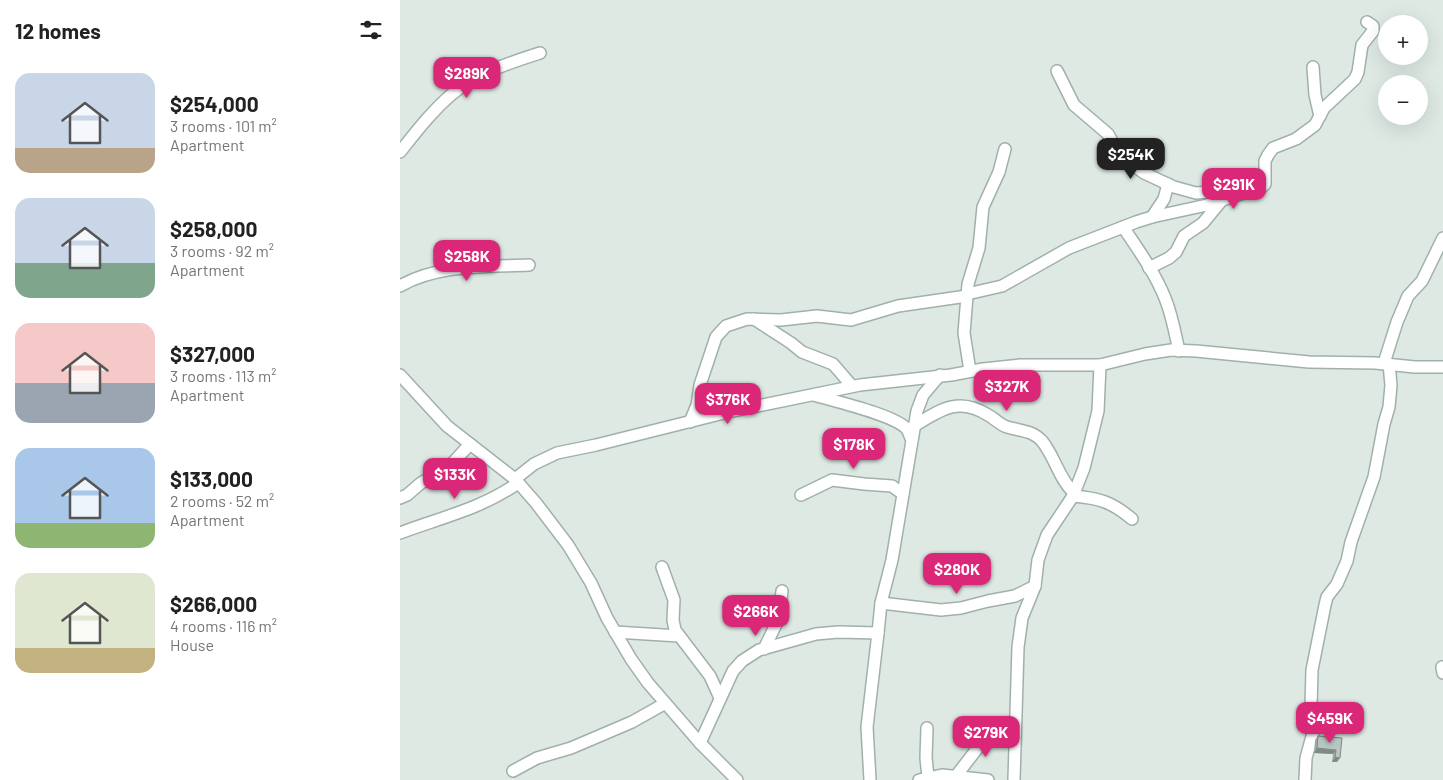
<!DOCTYPE html>
<meta charset="utf-8">
<style>
:root{--surface:#fff;--page:#f6f6f6;--text:#222;--muted:#767676;--accent:#db2777}
body{margin:0;font-family:Barlow,sans-serif;background:var(--page);color:var(--text);height:100vh;display:flex;flex-direction:column;font-size:19px;white-space:nowrap}
*{box-sizing:border-box;margin:0}
p{font-size:16px;color:var(--muted)}
.icon{flex:none;width:28px;height:28px;fill:none;stroke:currentColor;stroke-width:2;stroke-linecap:round;stroke-linejoin:round}
.map{position:relative;flex:1;overflow:hidden}
.side{display:flex;flex-direction:column;background:var(--surface);width:400px}
.side>*{flex:none}
.controls{position:absolute;left:978px;top:15px;display:grid;gap:10px}
.controls a{display:grid;place-items:center;width:50px;height:50px;border-radius:50%;background:var(--surface);box-shadow:0 5px 20px #0002;font-size:25px}
.price{position:absolute;translate:-50% -42px;padding:0 11px;border-radius:10px;background:var(--accent);color:#fff;font-size:16px;line-height:32px;filter:drop-shadow(0 1px 2px #0008)}
.price::after{content:'';position:absolute;left:50%;top:30px;width:15px;height:11px;margin-left:-8px;background:inherit;clip-path:polygon(0 0,100% 0,50% 100%)}
.price.on{background:#222;color:#fff}
ul{padding:0;list-style:none}
li{display:flex;align-items:center;gap:15px;height:125px;padding:0 15px}
li span{display:grid;place-items:center;flex:none;width:140px;height:100px;border-radius:15px;color:#555}
li>.icon{margin-inline-start:auto}
span .icon{width:60px;height:60px;fill:#fffc;stroke-width:1}
li b{font-size:21px}
h2{display:flex;justify-content:space-between;align-items:center;height:60px;padding:0 15px;font-size:21px}
main{display:flex;flex:1;min-height:0}
.map>svg:first-child{display:block}
</style>
<main>
<section class="side">
<h2>12 homes<svg class="icon" aria-label="filters" viewBox="0 0 24 24"><path d="M4 7h16M4 17h16"/><circle cx="9" cy="7" r="2"/><circle cx="15" cy="17" r="2"/></svg></h2>
<ul>
<li><span style="background:linear-gradient(#c9d6e8 75%,#b9a48a 0)"><svg class="icon" aria-label="home" viewBox="0 0 24 24"><path d="M3 11l9-7 9 7M6 9v11h12V9"/></svg></span><div><b>$254,000</b><p>3 rooms · 101 m²</p><p>Apartment</p></div></li>
<li><span style="background:linear-gradient(#c9d6e8 65%,#7fa58c 0)"><svg class="icon" aria-label="home" viewBox="0 0 24 24"><path d="M3 11l9-7 9 7M6 9v11h12V9"/></svg></span><div><b>$258,000</b><p>3 rooms · 92 m²</p><p>Apartment</p></div></li>
<li><span style="background:linear-gradient(#f6c9c9 60%,#9aa5b1 0)"><svg class="icon" aria-label="home" viewBox="0 0 24 24"><path d="M3 11l9-7 9 7M6 9v11h12V9"/></svg></span><div><b>$327,000</b><p>3 rooms · 113 m²</p><p>Apartment</p></div></li>
<li><span style="background:linear-gradient(#a9c7e8 75%,#8fb573 0)"><svg class="icon" aria-label="home" viewBox="0 0 24 24"><path d="M3 11l9-7 9 7M6 9v11h12V9"/></svg></span><div><b>$133,000</b><p>2 rooms · 52 m²</p><p>Apartment</p></div></li>
<li><span style="background:linear-gradient(#dfe7d0 75%,#c2b280 0)"><svg class="icon" aria-label="home" viewBox="0 0 24 24"><path d="M3 11l9-7 9 7M6 9v11h12V9"/></svg></span><div><b>$266,000</b><p>4 rooms · 116 m²</p><p>House</p></div></li>
</ul>
</section>
<div class="map">
<svg width="1043" height="780" viewBox="0 0 1043 780">
<rect width="100%" height="100%" fill="#dee9e4"/>
<g fill="none" stroke-linecap="round" stroke-linejoin="round">
<!-- minor casing -->
<g stroke="#a1b0ab" stroke-width="14">
<g id="minor">
<path d="M 913,67 L 915,95 L 920,116"/>
<path d="M 657,71 L 674,105 L 708,134 L 719,154 L 744,173 L 774,187 L 796,193 L 809,192 L 834,184 L 838,177"/>
<path d="M 0,152 C 16,132 32,111 52,94 C 77,73 109,63 140,53"/>
<path d="M 752,217 L 764,199 L 768,184"/>
<path d="M 723,227 C 738,249 755,273 765,298 C 772,315 775,333 779,351"/>
<path d="M 749,268 L 769,258 L 776,252 L 784,236 L 803,223 L 822,200"/>
<path d="M 0,286 C 38,264 87,267 129,265"/>
<path d="M 567,294 L 602,286 L 669,248 L 736,222 L 752,217 L 807,205 L 862,187 L 865,184 L 865,161 L 868,155 L 873,148 L 896,139 L 915,125 L 924,108 L 955,79 L 958,72 L 962,45 L 973,31 L 973,26 L 967,22"/>
<path d="M 354,319 L 391,343 L 402,352 L 433,364 L 452,386"/>
<path d="M 985,360 L 997,322 L 1008,296 L 1022,281 L 1043,238"/>
<path d="M 570,371 L 564,333 L 568,284 L 579,248 L 583,207 L 599,172 L 605,149"/>
<path d="M 0,375 L 47,426 L 115,479 L 136,503 L 168,545 L 191,583 L 207,618 L 231,659 L 248,683 L 300,743 L 337,780"/>
<path d="M 414,395 C 434,401 495,415 507,429 C 509,432 510,437 512,440"/>
<path d="M 290,422 L 297,405 L 300,385 L 316,337 L 326,326 L 347,319 L 381,320 L 417,316 L 451,320 L 498,306 L 567,296"/>
<path d="M 514,426 C 540,410 558,396 588,415 C 594,418 600,425 607,427 C 620,431 632,430 642,441 C 655,457 659,479 674,493"/>
<path d="M 115,479 L 134,464 L 157,453 L 196,445 L 328,412 L 460,385 L 551,375 L 583,369 L 620,365 L 700,365 L 745,354 L 771,350 L 796,351 L 909,362 L 975,363 L 1015,367 L 1043,367"/>
<path d="M 401,495 L 432,480 L 464,484 L 492,486 L 503,494"/>
<path d="M 673,496 C 699,498 712,502 732,519"/>
<path d="M 0,498 L 7,495 L 21,483 L 50,466 L 70,444"/>
<path d="M 0,533 C 40,518 83,508 118,483"/>
<path d="M 262,567 L 274,600 L 273,620 L 275,630 L 310,676 L 320,698"/>
<path d="M 481,603 L 541,610 L 561,608 L 588,601 L 615,596 L 635,586"/>
<path d="M 215,632 L 279,636"/>
<path d="M 364,649 L 379,618 L 382,591"/>
<path d="M 1042,667 L 1043,673"/>
<path d="M 527,728 L 526,758 L 528,777"/>
<path d="M 300,743 L 333,671 L 342,661 L 359,650 L 416,634 L 438,632 L 478,633"/>
<path d="M 113,771 L 137,758 L 171,748 L 232,722 L 264,704"/>
<path d="M 556,776 L 590,732 L 594,730 L 615,735"/>
<path d="M 470,780 L 467,727 L 478,633 L 481,603 L 492,560 L 517,411 L 523,395 L 540,375"/>
<path d="M 519,780 L 542,775 L 588,780"/>
<path d="M 614,780 L 618,647 L 622,618 L 635,586 L 638,560 L 647,535 L 673,496 L 684,468 L 698,411 L 700,365"/>
<path d="M 905,780 L 906,758 L 914,729 L 911,707 L 912,670 L 925,605 L 927,597 L 937,584 L 947,561 L 951,542 L 974,477 L 984,424 L 989,407 L 991,385 L 989,364"/>
</g>
</g>
<!-- minor -->
<use href="#minor" stroke="#fff" stroke-width="11"/>
</g>
<!-- wall -->
<path fill="#9daaa5" d="M 918,736 L 942,738 L 937,762 L 932,762 L 933,754 L 914,753 L 915,740 Z"/>
<!-- shaded-wall -->
<g fill="#808b86">
<path d="M 917,748 L 936,750 L 933,754 L 914,753 Z"/>
<path d="M 935,757 L 940,758 L 937,762 L 932,762 Z"/>
</g>
<!-- building -->
<path fill="#b7c6c0" stroke="#808b86" d="M 918,736 L 942,738 L 940,758 L 935,757 L 936,750 L 917,748 Z"/>
</svg>
<div class="controls">
<a>+</a>
<a>−</a>
</div>
<b class="price" style="left:67px;top:99px">$289K</b>
<b class="price on" style="left:731px;top:180px">$254K</b>
<b class="price" style="left:834px;top:210px">$291K</b>
<b class="price" style="left:67px;top:282px">$258K</b>
<b class="price" style="left:607px;top:412px">$327K</b>
<b class="price" style="left:328px;top:425px">$376K</b>
<b class="price" style="left:454px;top:470px">$178K</b>
<b class="price" style="left:55px;top:500px">$133K</b>
<b class="price" style="left:557px;top:595px">$280K</b>
<b class="price" style="left:356px;top:637px">$266K</b>
<b class="price" style="left:930px;top:744px">$459K</b>
<b class="price" style="left:586px;top:758px">$279K</b>
</div>
</main>
